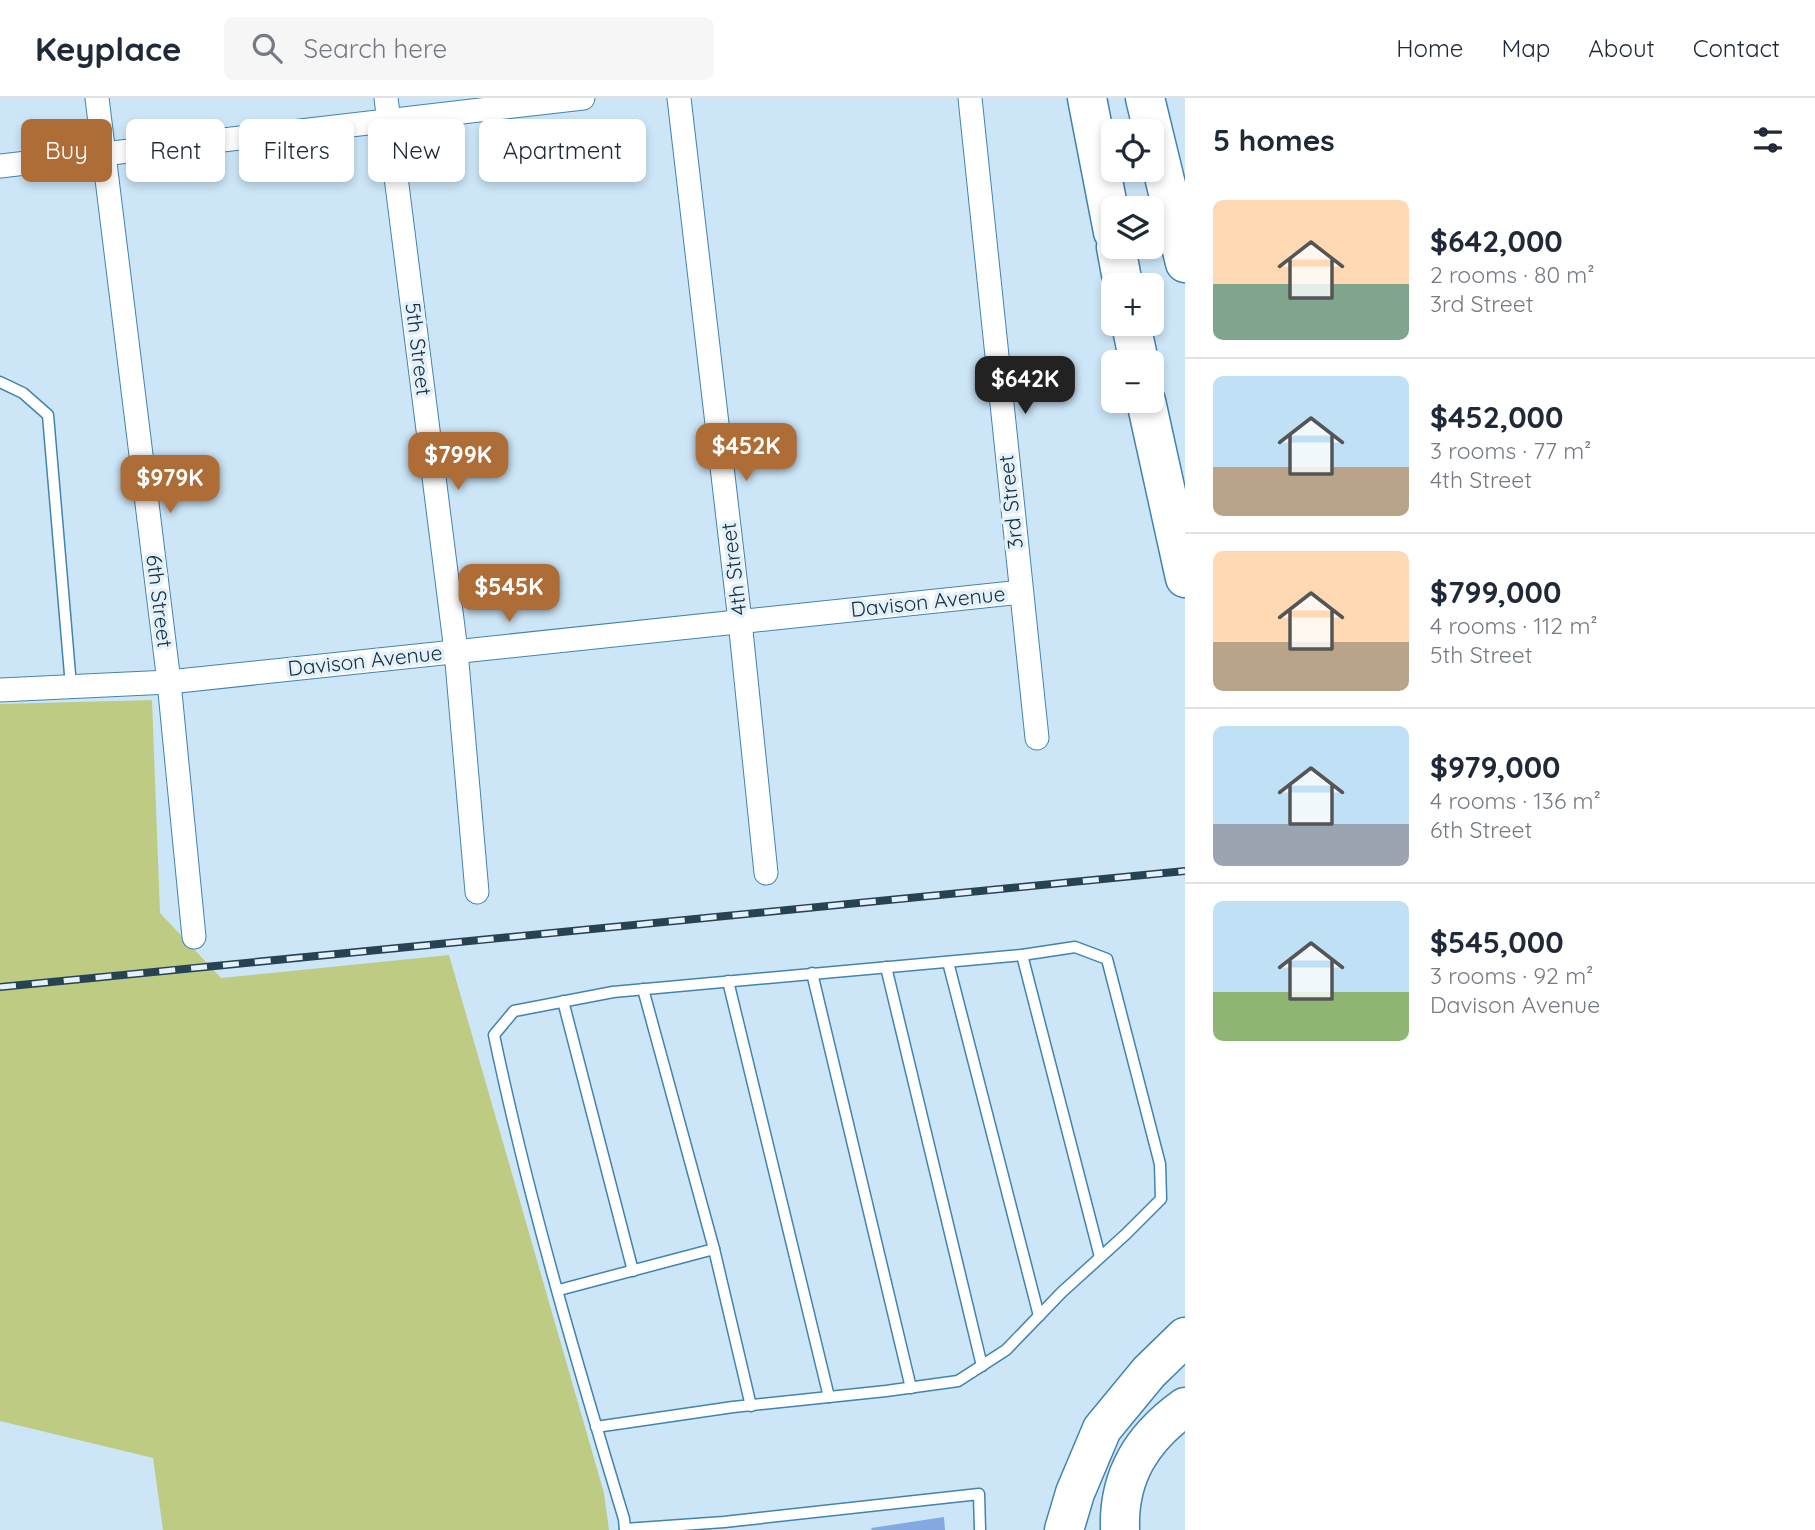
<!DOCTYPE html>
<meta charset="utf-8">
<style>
:root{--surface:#fff;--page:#f6f6f7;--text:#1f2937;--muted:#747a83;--line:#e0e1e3;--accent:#ae6d37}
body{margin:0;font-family:Quicksand,sans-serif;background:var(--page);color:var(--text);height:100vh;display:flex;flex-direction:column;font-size:26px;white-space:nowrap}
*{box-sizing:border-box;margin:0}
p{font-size:23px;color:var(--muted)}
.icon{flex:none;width:38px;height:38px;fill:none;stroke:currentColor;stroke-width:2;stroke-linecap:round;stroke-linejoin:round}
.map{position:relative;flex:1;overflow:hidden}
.side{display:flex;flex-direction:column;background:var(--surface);width:630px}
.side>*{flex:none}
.banner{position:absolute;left:21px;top:21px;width:665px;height:63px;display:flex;gap:14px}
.tools{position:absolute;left:1101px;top:21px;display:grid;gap:14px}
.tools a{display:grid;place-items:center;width:63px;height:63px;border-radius:10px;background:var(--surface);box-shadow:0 4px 10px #0003;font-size:35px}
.price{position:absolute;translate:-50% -60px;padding:0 16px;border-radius:14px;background:var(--accent);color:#fff;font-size:23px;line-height:46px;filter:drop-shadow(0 2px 4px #0008)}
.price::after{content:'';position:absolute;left:50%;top:42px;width:21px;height:16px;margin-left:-10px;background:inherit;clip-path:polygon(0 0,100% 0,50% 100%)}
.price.current{background:#222;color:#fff}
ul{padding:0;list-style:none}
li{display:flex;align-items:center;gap:21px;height:175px;padding:0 28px}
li+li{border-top:2px solid var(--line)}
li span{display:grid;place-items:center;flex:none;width:196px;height:140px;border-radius:10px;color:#555}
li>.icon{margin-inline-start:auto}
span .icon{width:84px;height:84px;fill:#fffc;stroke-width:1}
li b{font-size:30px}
h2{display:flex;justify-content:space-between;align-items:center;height:84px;padding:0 28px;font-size:30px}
.chip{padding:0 24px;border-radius:10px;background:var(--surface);box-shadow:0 4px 10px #0003;font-size:24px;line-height:63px}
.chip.current{background:var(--accent);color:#fff}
header{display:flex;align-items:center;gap:42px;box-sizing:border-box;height:98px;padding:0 35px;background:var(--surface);border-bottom:2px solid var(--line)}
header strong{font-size:33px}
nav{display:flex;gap:38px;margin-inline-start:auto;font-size:24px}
.search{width:490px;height:63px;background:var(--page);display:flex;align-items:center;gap:18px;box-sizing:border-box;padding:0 24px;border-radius:10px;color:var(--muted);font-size:26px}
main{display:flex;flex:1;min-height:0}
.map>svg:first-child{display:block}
</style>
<header>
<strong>Keyplace</strong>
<div class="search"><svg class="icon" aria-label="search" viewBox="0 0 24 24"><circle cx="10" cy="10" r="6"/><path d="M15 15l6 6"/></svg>Search here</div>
<nav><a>Home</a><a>Map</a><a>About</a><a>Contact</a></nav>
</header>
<main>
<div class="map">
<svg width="1185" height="1432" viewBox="0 0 1185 1432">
<rect width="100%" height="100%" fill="#cce6f8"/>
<!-- green -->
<path fill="#becc83" d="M 152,602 L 160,815 L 221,880 L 449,857 L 604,1395 L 609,1432 L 163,1432 L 153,1360 L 0,1323 L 0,606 Z"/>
<!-- building -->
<path fill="#83a9e2" d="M 944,1419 L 945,1432 L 872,1432 L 871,1430 Z"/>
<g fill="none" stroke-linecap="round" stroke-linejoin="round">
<!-- service casing -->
<g stroke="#4184ad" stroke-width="13">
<g id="service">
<path d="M 0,284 L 23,295 L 48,317 L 71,588"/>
<path d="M 1022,857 L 1100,1159"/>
<path d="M 948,864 L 1039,1218"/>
<path d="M 886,869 L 982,1268"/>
<path d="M 812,875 L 911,1290"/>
<path d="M 728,883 L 829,1299"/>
<path d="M 643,891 L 714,1151"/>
<path d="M 563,903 L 633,1173"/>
<path d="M 559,1192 L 714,1151 L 751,1308"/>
<path d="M 596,1329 L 733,1309 L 886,1293 L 958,1283 L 1006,1252 L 1062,1194 L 1126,1136 L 1161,1101 L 1160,1066 L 1107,861 L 1075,849 L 1022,857 L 613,894 L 514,913 L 494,937 C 528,1100 576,1262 624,1421 L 625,1432"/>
<path d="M 625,1431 L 724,1424 L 979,1396 L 980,1432"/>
</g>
</g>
<!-- minor casing -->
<g stroke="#4184ad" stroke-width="25">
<g id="minor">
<path d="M 97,0 L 169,584 L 194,839"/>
<path d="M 386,0 L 456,553 L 477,794"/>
<path d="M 679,0 L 740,523 L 766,775"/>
<path d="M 970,0 L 1037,640"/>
<path d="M 0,68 L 583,0"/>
<path d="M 0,592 L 169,584 L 1021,494"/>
</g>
</g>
<!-- trunk casing -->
<g stroke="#4184ad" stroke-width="41">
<g id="trunk">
<path d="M 1087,0 L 1113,134"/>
<path d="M 1145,0 L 1185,165"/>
<path d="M 1116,149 L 1123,187"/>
<path d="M 1131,226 L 1139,264"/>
<path d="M 1146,303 L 1185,480"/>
<path d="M 1064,1432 L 1075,1395 L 1102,1331 L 1149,1274 L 1185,1239"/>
<path d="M 1120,1432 C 1118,1378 1142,1340 1185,1309"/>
</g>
</g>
<!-- service -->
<use href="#service" stroke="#fff" stroke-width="10"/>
<!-- minor -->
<use href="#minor" stroke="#fff" stroke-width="23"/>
<!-- trunk -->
<use href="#trunk" stroke="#fff" stroke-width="38"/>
<!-- rail casing -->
<g stroke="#264253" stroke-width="8">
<path id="rail" d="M 0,889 L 1185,773"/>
</g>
<!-- rail -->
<use href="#rail" stroke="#e4f1fa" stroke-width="5" stroke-dasharray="16" stroke-linecap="butt"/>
</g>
<g text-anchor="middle" stroke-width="7" stroke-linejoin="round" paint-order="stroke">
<!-- street labels -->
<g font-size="21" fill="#122e3f" stroke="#e4f1fa">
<text transform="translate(418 251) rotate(83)" y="7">5th Street</text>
<text transform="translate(1011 404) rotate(-96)" y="7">3rd Street</text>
<text transform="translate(734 471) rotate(-97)" y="7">4th Street</text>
<text transform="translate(159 503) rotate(83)" y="7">6th Street</text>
<text transform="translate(928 504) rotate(-6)" y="7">Davison Avenue</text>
<text transform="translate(365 563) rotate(-6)" y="7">Davison Avenue</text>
</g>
</g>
</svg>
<div class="tools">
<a><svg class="icon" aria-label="locate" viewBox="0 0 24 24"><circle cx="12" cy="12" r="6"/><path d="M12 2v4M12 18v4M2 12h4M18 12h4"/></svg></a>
<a><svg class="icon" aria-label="layers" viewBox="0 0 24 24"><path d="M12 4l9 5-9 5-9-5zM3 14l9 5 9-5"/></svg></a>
<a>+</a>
<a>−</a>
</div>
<b class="price current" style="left:1025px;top:318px">$642K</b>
<b class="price" style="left:746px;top:385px">$452K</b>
<b class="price" style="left:458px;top:394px">$799K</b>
<b class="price" style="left:170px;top:417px">$979K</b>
<b class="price" style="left:509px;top:526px">$545K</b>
<div class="banner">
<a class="chip current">Buy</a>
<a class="chip">Rent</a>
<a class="chip">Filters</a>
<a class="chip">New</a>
<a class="chip">Apartment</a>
</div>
</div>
<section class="side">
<h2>5 homes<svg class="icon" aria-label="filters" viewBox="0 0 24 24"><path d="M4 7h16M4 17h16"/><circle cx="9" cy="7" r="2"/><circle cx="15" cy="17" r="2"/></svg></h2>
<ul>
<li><span style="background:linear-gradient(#ffd9b3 60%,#7fa58c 0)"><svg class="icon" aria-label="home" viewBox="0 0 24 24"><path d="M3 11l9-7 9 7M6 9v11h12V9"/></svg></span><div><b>$642,000</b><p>2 rooms · 80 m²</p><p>3rd Street</p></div></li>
<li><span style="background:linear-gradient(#bfe0f5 65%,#b9a48a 0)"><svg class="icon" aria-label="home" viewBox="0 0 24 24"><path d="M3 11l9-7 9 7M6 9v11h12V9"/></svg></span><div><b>$452,000</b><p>3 rooms · 77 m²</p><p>4th Street</p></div></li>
<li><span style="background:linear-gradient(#ffd9b3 65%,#b9a48a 0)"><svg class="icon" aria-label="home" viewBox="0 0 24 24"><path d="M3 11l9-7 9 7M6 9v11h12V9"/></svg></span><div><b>$799,000</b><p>4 rooms · 112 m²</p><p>5th Street</p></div></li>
<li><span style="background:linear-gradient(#bfe0f5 70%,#9aa5b1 0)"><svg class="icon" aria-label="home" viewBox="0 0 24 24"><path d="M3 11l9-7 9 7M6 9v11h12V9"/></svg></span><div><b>$979,000</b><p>4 rooms · 136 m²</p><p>6th Street</p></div></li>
<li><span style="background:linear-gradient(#bfe0f5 65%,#8fb573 0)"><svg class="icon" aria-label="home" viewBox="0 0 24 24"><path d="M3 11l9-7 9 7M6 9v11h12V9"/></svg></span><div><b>$545,000</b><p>3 rooms · 92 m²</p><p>Davison Avenue</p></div></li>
</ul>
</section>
</main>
